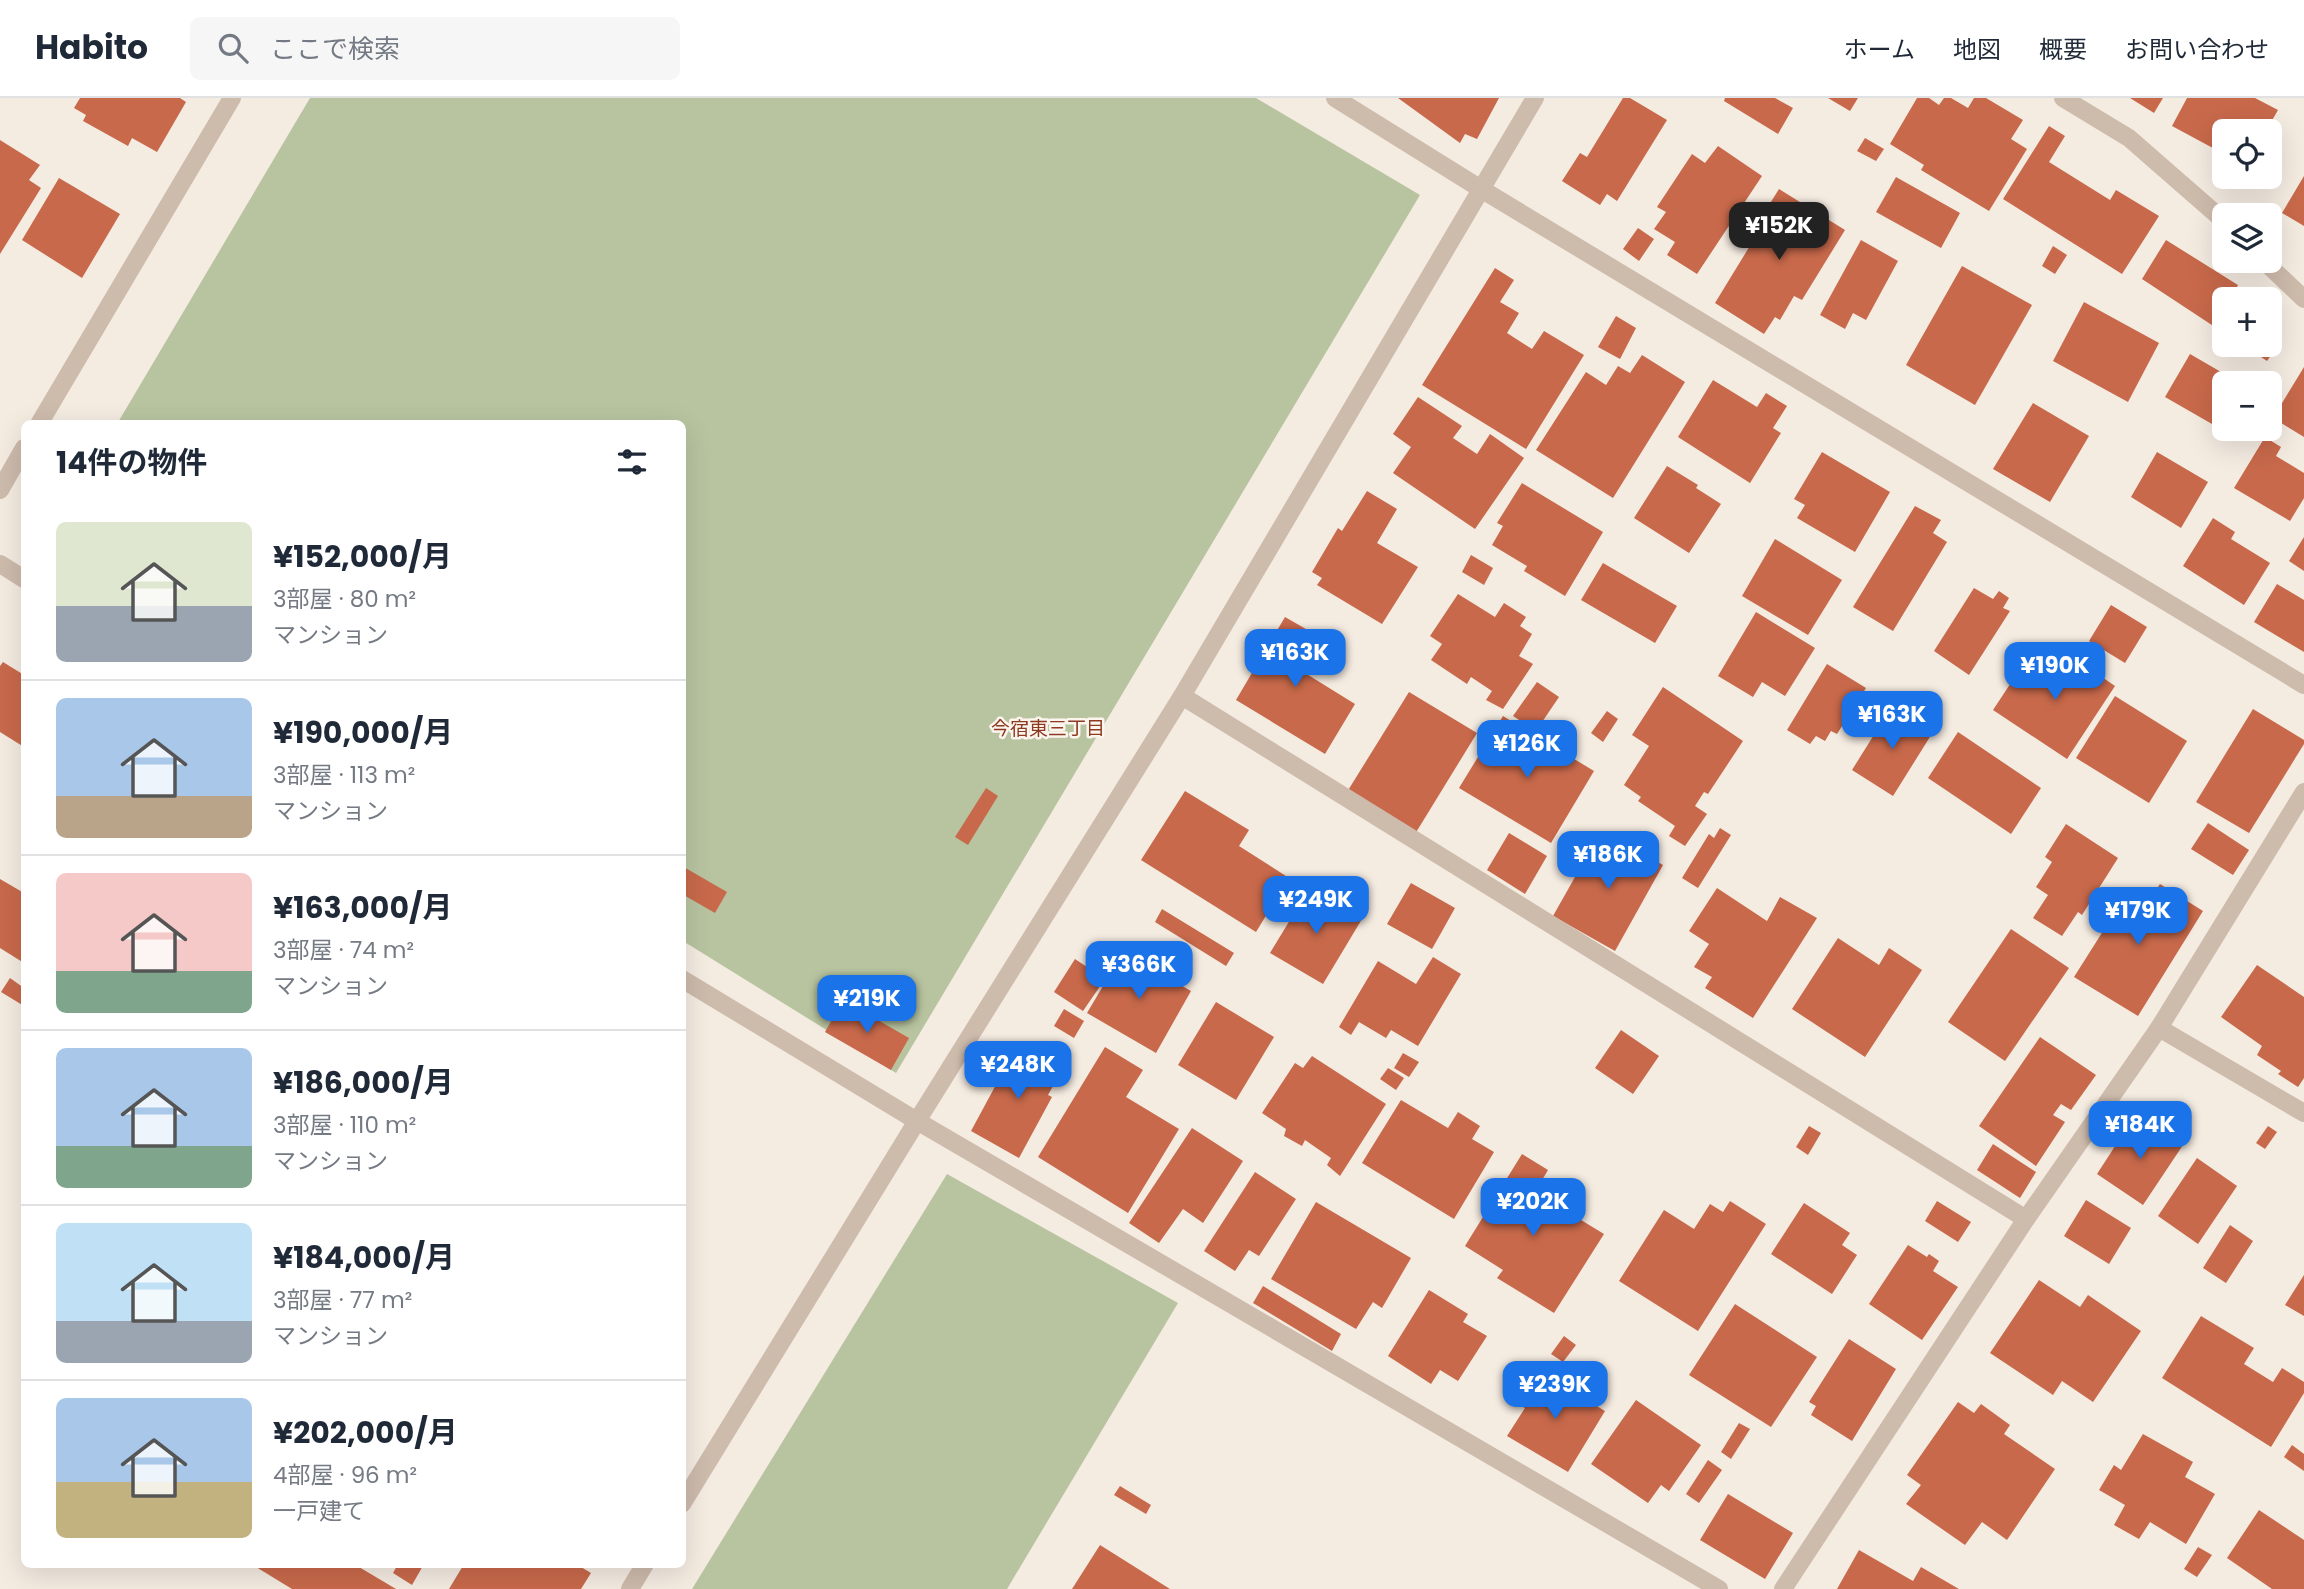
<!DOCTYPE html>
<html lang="ja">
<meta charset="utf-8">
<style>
:root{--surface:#fff;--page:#f6f6f7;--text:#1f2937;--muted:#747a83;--line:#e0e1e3;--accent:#1a73e8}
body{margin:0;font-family:Poppins,"Noto Sans JP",sans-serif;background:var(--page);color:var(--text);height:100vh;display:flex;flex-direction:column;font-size:26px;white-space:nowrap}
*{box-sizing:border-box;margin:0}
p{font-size:23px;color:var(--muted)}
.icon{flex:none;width:38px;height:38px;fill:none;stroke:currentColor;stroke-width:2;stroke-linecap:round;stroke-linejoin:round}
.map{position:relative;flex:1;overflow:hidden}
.panel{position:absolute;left:21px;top:322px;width:665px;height:1148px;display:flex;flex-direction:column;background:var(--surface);border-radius:10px;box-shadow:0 7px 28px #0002}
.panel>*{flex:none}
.controls{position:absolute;left:2212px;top:21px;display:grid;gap:14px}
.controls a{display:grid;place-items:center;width:70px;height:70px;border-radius:10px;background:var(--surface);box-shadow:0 7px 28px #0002;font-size:35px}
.price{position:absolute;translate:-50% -60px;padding:0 16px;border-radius:14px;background:var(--accent);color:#fff;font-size:23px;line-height:46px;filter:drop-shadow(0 2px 4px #0008)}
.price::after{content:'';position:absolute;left:50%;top:42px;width:21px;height:16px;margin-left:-10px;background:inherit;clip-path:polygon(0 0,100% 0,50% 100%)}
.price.current{background:#222;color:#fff}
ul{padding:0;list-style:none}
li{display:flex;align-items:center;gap:21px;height:175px;padding:0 35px}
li+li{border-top:2px solid var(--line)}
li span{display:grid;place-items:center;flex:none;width:196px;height:140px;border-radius:10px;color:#555}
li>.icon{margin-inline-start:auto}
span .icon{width:84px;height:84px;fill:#fffc;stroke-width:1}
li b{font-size:30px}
h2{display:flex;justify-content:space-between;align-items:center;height:84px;padding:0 35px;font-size:30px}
header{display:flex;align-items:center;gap:42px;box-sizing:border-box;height:98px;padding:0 35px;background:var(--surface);border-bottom:2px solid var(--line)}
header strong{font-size:33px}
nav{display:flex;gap:38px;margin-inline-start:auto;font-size:24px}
.search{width:490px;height:63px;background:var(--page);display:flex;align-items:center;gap:18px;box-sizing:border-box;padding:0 24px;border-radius:10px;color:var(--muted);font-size:26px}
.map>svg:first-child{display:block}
</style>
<header>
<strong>Habito</strong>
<div class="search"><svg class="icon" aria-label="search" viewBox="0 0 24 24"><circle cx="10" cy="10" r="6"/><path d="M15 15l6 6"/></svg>ここで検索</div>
<nav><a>ホーム</a><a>地図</a><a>概要</a><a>お問い合わせ</a></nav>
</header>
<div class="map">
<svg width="2304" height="1491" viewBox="0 0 2304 1491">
<rect width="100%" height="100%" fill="#f4ebe1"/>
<!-- green -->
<g fill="#b8c4a0">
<path d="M 310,0 L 1256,0 L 1420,97 L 896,975 L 683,843 L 682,326 L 117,326 Z"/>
<path d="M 947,1076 L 1178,1205 L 1007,1491 L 692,1491 Z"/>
</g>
<!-- building -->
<g fill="#c8694b">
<path d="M 80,0 L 180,0 L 186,4 L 157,54 L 132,40 L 128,48 L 83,23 L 86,17 L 74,10 Z"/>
<path d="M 1398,0 L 1499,0 L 1477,41 L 1465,36 L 1460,45 Z"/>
<path d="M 1623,0 L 1630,0 L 1667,22 L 1617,103 L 1607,96 L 1600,107 L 1562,83 L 1580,55 L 1587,59 Z"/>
<path d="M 1725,0 L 1775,0 L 1793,10 L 1778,36 L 1724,3 Z"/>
<path d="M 1828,0 L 1858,0 L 1850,13 Z"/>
<path d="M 1917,0 L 1929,0 L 1939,7 L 1944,0 L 1951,0 L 1968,10 L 1974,0 L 1986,0 L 2023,22 L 2011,41 L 2027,51 L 1989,113 L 1921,72 L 1924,67 L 1890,46 Z"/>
<path d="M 2130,0 L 2163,0 L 2154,15 Z"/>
<path d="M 2187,0 L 2255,0 L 2278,12 L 2266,33 L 2224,33 L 2224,56 L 2172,28 Z"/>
<path d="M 2049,28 L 2065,38 L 2049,64 L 2110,102 L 2116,92 L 2159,118 L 2122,176 L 2003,101 Z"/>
<path d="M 1865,40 L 1884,51 L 1876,63 L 1857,53 Z"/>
<path d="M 0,42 L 40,67 L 29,82 L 41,90 L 0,156 Z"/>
<path d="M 1718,48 L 1762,78 L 1697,176 L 1667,157 L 1675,144 L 1654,131 L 1666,114 L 1657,109 L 1692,56 L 1705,65 Z"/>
<path d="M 2304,78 L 2304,128 L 2282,115 Z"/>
<path d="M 1896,79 L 1960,115 L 1941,150 L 1876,114 Z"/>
<path d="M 59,80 L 120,116 L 82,180 L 22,142 Z"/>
<path d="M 1779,91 L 1845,132 L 1802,202 L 1794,198 L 1780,222 L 1775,219 L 1764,236 L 1715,205 L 1759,133 L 1754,131 Z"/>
<path d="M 1638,130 L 1654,141 L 1639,163 L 1623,151 Z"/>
<path d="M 1861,142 L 1898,163 L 1866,222 L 1853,215 L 1845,231 L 1820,217 Z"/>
<path d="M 2166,142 L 2238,187 L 2234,195 L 2243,201 L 2224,201 L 2224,235 L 2142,181 Z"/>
<path d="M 2053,148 L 2067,157 L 2055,176 L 2042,168 Z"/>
<path d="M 1962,168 L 2032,207 L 1975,307 L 1906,267 Z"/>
<path d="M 1495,170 L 1514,182 L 1500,204 L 1519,215 L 1507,235 L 1532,251 L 1544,233 L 1584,257 L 1526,351 L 1422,287 Z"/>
<path d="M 2084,204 L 2159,245 L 2128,304 L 2053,263 Z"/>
<path d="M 1616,218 L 1636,230 L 1620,261 L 1598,249 Z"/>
<path d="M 2270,234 L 2282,242 L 2267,263 L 2243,247 L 2270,247 Z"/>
<path d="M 2190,256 L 2240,285 L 2224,285 L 2224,327 L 2214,322 L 2212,326 L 2165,299 Z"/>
<path d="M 1642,257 L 1685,284 L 1613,400 L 1536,352 L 1586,274 L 1606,287 L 1618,268 L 1630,275 Z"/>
<path d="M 2304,269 L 2304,339 L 2273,320 Z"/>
<path d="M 1713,282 L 1757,309 L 1766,295 L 1787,308 L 1773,330 L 1781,335 L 1750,385 L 1678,339 Z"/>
<path d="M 1418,299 L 1462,328 L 1453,340 L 1477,356 L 1490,336 L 1524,360 L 1475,431 L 1393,375 L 1411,349 L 1393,336 Z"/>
<path d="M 2033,305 L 2089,338 L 2050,404 L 1993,371 Z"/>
<path d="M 2265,339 L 2281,349 L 2276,358 L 2304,375 L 2304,400 L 2290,423 L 2234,390 Z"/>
<path d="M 1822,354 L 1890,394 L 1855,454 L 1797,420 L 1805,407 L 1794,401 Z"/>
<path d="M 2157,354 L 2208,384 L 2181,430 L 2131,399 Z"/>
<path d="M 1667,368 L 1698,387 L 1696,390 L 1721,406 L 1689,455 L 1634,420 Z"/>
<path d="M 1522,385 L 1603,434 L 1565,498 L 1524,473 L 1527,468 L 1492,447 L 1503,428 L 1497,425 Z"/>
<path d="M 1367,393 L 1397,411 L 1377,445 L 1418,469 L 1382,526 L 1317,487 L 1322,480 L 1312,474 L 1338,430 L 1342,433 Z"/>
<path d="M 1915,408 L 1941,422 L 1933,435 L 1947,444 L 1893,533 L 1853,509 Z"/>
<path d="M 2213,420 L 2235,434 L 2231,441 L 2270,465 L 2244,507 L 2183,468 Z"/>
<path d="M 2304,439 L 2304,473 L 2289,463 Z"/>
<path d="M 1775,441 L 1842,482 L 1808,537 L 1742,498 Z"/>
<path d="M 1471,457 L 1493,470 L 1484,487 L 1462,474 Z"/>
<path d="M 1603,465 L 1677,508 L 1655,545 L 1581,502 Z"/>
<path d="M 2277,486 L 2304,502 L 2304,554 L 2254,524 Z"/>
<path d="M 1974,490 L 1993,501 L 1999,493 L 2009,500 L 2003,510 L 2010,513 L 1969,577 L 1934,553 Z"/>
<path d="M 1458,496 L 1495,519 L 1504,505 L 1526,519 L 1520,528 L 1532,536 L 1519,558 L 1533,566 L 1503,611 L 1486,602 L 1492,593 L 1471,579 L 1467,586 L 1431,562 L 1442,546 L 1430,538 Z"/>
<path d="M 2111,507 L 2147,529 L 2125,565 L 2089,543 Z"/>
<path d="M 1756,514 L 1815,550 L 1785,598 L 1762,584 L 1753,599 L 1718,578 Z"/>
<path d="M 1285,519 L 1325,542 L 1305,575 L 1355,606 L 1325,656 L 1236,602 Z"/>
<path d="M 2063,552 L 2115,588 L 2067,661 L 1993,612 L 2026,562 L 2046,576 Z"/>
<path d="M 3,564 L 24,577 L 24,649 L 0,634 L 0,568 Z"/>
<path d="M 1827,566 L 1866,590 L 1837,636 L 1831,633 L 1825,643 L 1816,638 L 1810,646 L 1787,632 Z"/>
<path d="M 1537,584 L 1559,599 L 1536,633 L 1513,618 Z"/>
<path d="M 1663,589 L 1743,643 L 1708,696 L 1704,694 L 1695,708 L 1707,716 L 1685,748 L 1669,738 L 1675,728 L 1638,703 L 1641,699 L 1624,687 L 1649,648 L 1632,637 Z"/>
<path d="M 1409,594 L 1477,635 L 1415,736 L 1347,694 Z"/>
<path d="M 2115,598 L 2187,643 L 2149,705 L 2076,660 Z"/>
<path d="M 1892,608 L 1933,634 L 1893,698 L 1852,672 Z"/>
<path d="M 2253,611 L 2304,642 L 2304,646 L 2249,735 L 2196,704 Z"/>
<path d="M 1607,613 L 1618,621 L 1603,644 L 1591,635 Z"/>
<path d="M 1503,618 L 1594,673 L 1551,745 L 1459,690 Z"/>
<path d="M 1958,634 L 2041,690 L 2011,736 L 1928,680 Z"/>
<path d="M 986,690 L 998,698 L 968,747 L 955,739 Z"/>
<path d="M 1185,693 L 1249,732 L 1239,748 L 1289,780 L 1256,834 L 1141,762 Z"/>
<path d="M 2208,725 L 2249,752 L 2233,777 L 2191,751 Z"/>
<path d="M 2066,726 L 2118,760 L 2082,817 L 2078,814 L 2062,838 L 2033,820 L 2048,797 L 2036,789 L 2052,764 L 2045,759 Z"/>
<path d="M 1720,730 L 1731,737 L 1698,790 L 1682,780 L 1709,736 L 1714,740 Z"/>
<path d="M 1601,733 L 1663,767 L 1615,853 L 1553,818 Z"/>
<path d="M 1509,735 L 1547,758 L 1525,796 L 1487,772 Z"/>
<path d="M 682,768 L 727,794 L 715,815 L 682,796 Z"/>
<path d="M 0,781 L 24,795 L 24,865 L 0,850 Z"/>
<path d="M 1411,785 L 1455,810 L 1432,851 L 1387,826 Z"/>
<path d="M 2160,786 L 2203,813 L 2138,918 L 2074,879 L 2131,789 L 2150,801 Z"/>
<path d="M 1310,789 L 1362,821 L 1323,886 L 1270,855 Z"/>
<path d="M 1717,790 L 1767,823 L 1780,799 L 1817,820 L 1753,920 L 1705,890 L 1712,879 L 1694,869 L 1709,846 L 1689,833 Z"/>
<path d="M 1162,811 L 1234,855 L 1226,868 L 1155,824 Z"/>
<path d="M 2011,831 L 2069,870 L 2005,963 L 1948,924 Z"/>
<path d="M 1838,840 L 1879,867 L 1889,850 L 1922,872 L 1865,959 L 1792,911 Z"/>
<path d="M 1125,851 L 1155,867 L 1153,871 L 1191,893 L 1156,955 L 1087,915 Z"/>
<path d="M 1433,859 L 1461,876 L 1418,948 L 1391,932 L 1386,940 L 1359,924 L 1351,937 L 1339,929 L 1378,863 L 1416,886 Z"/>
<path d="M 1075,861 L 1105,881 L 1083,913 L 1054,894 Z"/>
<path d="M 2257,867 L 2304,899 L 2304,980 L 2298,989 L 2278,976 L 2281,973 L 2257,957 L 2262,948 L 2221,919 Z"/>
<path d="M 10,880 L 24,890 L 24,908 L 1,894 Z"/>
<path d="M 843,902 L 909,940 L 891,972 L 825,934 Z"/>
<path d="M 1216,904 L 1274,939 L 1236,1002 L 1178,967 Z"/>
<path d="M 1064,911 L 1084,923 L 1074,940 L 1054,928 Z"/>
<path d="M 1621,932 L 1659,958 L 1633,996 L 1595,970 Z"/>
<path d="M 2040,939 L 2096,977 L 2071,1012 L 2061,1006 L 2053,1017 L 2065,1024 L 2036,1068 L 1979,1028 Z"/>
<path d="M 1018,946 L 1063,970 L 1048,997 L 1052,999 L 1019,1060 L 971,1033 Z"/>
<path d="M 1105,949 L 1143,972 L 1126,999 L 1179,1031 L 1128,1115 L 1038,1059 Z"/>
<path d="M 1403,955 L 1419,964 L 1409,979 L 1394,970 Z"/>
<path d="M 1312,958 L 1386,1006 L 1340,1078 L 1327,1067 L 1331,1060 L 1305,1042 L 1302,1048 L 1284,1038 L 1286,1031 L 1262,1015 L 1295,965 L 1303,970 Z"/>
<path d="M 1388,970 L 1404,980 L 1396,992 L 1380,981 Z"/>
<path d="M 1401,1002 L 1448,1030 L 1458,1014 L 1480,1028 L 1472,1041 L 1494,1054 L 1454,1121 L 1362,1065 Z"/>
<path d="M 2132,1022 L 2153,1035 L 2157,1029 L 2183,1047 L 2143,1107 L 2097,1076 Z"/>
<path d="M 1809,1028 L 1821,1035 L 1808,1057 L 1796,1049 Z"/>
<path d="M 2268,1028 L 2277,1034 L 2265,1051 L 2256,1045 Z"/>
<path d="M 1192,1030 L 1243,1063 L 1203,1125 L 1183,1111 L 1159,1145 L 1129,1125 Z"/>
<path d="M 1993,1046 L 2036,1074 L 2020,1100 L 1977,1072 Z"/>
<path d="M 1522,1056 L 1548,1072 L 1535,1094 L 1604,1136 L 1554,1215 L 1497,1180 L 1503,1172 L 1465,1148 Z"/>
<path d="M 2197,1060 L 2237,1088 L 2198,1146 L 2158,1118 Z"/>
<path d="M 1255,1074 L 1296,1101 L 1259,1158 L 1249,1152 L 1235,1173 L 1204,1153 Z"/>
<path d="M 2086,1102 L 2131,1130 L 2109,1166 L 2064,1138 Z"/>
<path d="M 1730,1103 L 1766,1126 L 1698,1233 L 1619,1183 L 1664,1112 L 1694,1131 L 1710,1106 L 1723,1114 Z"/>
<path d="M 1937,1103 L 1971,1124 L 1958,1144 L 1925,1123 Z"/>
<path d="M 1316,1104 L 1411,1160 L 1382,1210 L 1373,1204 L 1356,1231 L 1271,1181 Z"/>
<path d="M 1804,1105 L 1850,1135 L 1842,1147 L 1857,1157 L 1832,1196 L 1771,1156 Z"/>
<path d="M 2230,1127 L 2253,1143 L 2226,1185 L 2203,1170 Z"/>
<path d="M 1908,1147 L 1927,1159 L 1929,1156 L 1939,1163 L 1933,1173 L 1958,1189 L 1922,1242 L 1869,1206 Z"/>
<path d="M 2304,1177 L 2304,1218 L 2285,1207 Z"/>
<path d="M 2039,1182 L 2080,1209 L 2088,1197 L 2141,1233 L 2093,1304 L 2062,1283 L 2053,1297 L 1990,1255 Z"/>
<path d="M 1263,1188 L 1341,1236 L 1332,1253 L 1253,1205 Z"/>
<path d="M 1429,1192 L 1468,1216 L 1463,1224 L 1487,1238 L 1458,1283 L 1440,1272 L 1431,1286 L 1388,1258 Z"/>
<path d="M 1735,1206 L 1817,1259 L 1771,1329 L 1689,1277 Z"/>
<path d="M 2201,1218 L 2254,1250 L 2244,1266 L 2273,1284 L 2282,1270 L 2304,1284 L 2304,1295 L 2271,1349 L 2162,1280 Z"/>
<path d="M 1564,1238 L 1576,1247 L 1563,1264 L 1551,1256 Z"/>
<path d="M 1849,1241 L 1896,1271 L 1852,1343 L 1811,1317 L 1816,1308 L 1809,1304 Z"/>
<path d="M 1537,1272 L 1605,1313 L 1568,1374 L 1507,1338 L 1525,1310 L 1517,1306 Z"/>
<path d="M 1636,1302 L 1701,1347 L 1669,1393 L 1661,1387 L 1648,1405 L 1591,1366 Z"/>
<path d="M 1958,1304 L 1974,1315 L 1981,1306 L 2010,1327 L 2004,1336 L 2055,1371 L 2007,1442 L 1982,1424 L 1965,1447 L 1906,1406 L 1921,1387 L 1907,1377 Z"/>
<path d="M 1739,1325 L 1750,1331 L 1731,1361 L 1721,1354 Z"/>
<path d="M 2143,1336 L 2193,1364 L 2185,1379 L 2215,1396 L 2186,1446 L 2150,1424 L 2139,1441 L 2114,1427 L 2125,1407 L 2099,1392 L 2114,1367 L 2121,1372 Z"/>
<path d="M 2292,1347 L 2304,1356 L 2304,1373 L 2284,1359 Z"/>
<path d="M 1708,1362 L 1722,1372 L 1699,1405 L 1686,1396 Z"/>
<path d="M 1120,1388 L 1151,1407 L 1146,1416 L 1114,1397 Z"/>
<path d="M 1728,1396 L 1793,1435 L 1765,1481 L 1700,1442 Z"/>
<path d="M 2259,1412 L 2304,1442 L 2304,1491 L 2272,1491 L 2227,1460 Z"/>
<path d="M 1100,1447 L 1170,1491 L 1072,1491 Z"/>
<path d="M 2198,1449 L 2212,1457 L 2197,1479 L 2184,1471 Z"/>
<path d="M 1859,1452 L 1913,1483 L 1921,1469 L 1959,1491 L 1837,1491 Z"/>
<path d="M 251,1466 L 354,1466 L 396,1491 L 292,1491 Z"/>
<path d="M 398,1466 L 424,1466 L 412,1487 L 393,1475 Z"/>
<path d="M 464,1466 L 576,1466 L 591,1475 L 581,1491 L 449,1491 Z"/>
</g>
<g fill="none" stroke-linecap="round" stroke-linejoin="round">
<!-- minor -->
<g stroke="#cdbbac" stroke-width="18">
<path d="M 1335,0 L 1481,91 L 2304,587"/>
<path d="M 2063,0 L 2129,40 L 2224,123"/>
<path d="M 2264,163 L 2304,201"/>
<path d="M 39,326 L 232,0"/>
<path d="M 0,392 L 24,350"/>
<path d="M 0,466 L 24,481"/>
<path d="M 1182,598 L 2026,1121"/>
<path d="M 682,881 L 917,1023 L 1719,1491"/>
<path d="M 2159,930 L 2304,1015"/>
<path d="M 682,1406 L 917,1023 L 1182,598 L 1535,0"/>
<path d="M 630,1491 L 645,1466"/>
<path d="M 1783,1491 L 2026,1121 L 2159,930 L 2304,694"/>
</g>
</g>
<g text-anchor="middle" stroke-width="5" stroke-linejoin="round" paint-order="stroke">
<!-- neighbourhood labels -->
<g font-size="19" fill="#8c3b22" stroke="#fbf5ee">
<text x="1048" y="637">今宿東三丁目</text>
</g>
</g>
</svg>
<div class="controls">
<a><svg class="icon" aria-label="locate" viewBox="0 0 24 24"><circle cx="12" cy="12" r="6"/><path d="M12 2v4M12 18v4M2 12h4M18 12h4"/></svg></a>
<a><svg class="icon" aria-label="layers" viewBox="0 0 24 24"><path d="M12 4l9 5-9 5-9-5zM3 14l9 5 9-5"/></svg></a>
<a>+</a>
<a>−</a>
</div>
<b class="price current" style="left:1779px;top:164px">¥152K</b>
<b class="price" style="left:1295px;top:591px">¥163K</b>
<b class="price" style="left:2055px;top:604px">¥190K</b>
<b class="price" style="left:1892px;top:653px">¥163K</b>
<b class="price" style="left:1527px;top:682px">¥126K</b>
<b class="price" style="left:1608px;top:793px">¥186K</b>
<b class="price" style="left:1316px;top:838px">¥249K</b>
<b class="price" style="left:2138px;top:849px">¥179K</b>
<b class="price" style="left:1139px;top:903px">¥366K</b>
<b class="price" style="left:867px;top:937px">¥219K</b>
<b class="price" style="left:1018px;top:1003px">¥248K</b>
<b class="price" style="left:2140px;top:1063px">¥184K</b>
<b class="price" style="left:1533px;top:1140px">¥202K</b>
<b class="price" style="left:1555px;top:1323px">¥239K</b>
<section class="panel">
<h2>14件の物件<svg class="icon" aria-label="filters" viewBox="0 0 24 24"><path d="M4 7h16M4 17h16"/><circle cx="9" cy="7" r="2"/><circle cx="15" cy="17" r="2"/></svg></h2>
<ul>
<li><span style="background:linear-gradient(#dfe7d0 60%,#9aa5b1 0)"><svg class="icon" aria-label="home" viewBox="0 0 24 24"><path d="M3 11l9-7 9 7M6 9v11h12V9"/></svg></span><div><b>¥152,000/月</b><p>3部屋 · 80 m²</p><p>マンション</p></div></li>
<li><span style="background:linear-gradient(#a9c7e8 70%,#b9a48a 0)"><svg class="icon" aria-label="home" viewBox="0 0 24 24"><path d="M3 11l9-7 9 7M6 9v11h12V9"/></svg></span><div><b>¥190,000/月</b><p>3部屋 · 113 m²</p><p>マンション</p></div></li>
<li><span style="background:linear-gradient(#f6c9c9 70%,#7fa58c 0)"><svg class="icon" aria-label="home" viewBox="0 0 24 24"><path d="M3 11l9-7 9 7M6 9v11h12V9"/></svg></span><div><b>¥163,000/月</b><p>3部屋 · 74 m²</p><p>マンション</p></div></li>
<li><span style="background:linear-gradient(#a9c7e8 70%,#7fa58c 0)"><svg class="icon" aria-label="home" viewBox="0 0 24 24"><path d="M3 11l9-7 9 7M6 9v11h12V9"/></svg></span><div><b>¥186,000/月</b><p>3部屋 · 110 m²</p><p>マンション</p></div></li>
<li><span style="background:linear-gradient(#bfe0f5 70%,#9aa5b1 0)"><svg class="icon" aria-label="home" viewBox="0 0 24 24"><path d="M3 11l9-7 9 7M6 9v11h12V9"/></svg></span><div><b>¥184,000/月</b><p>3部屋 · 77 m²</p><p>マンション</p></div></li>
<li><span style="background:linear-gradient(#a9c7e8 60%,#c2b280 0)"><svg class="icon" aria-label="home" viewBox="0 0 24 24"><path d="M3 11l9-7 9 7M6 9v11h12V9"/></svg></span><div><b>¥202,000/月</b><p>4部屋 · 96 m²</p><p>一戸建て</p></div></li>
</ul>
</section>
</div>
